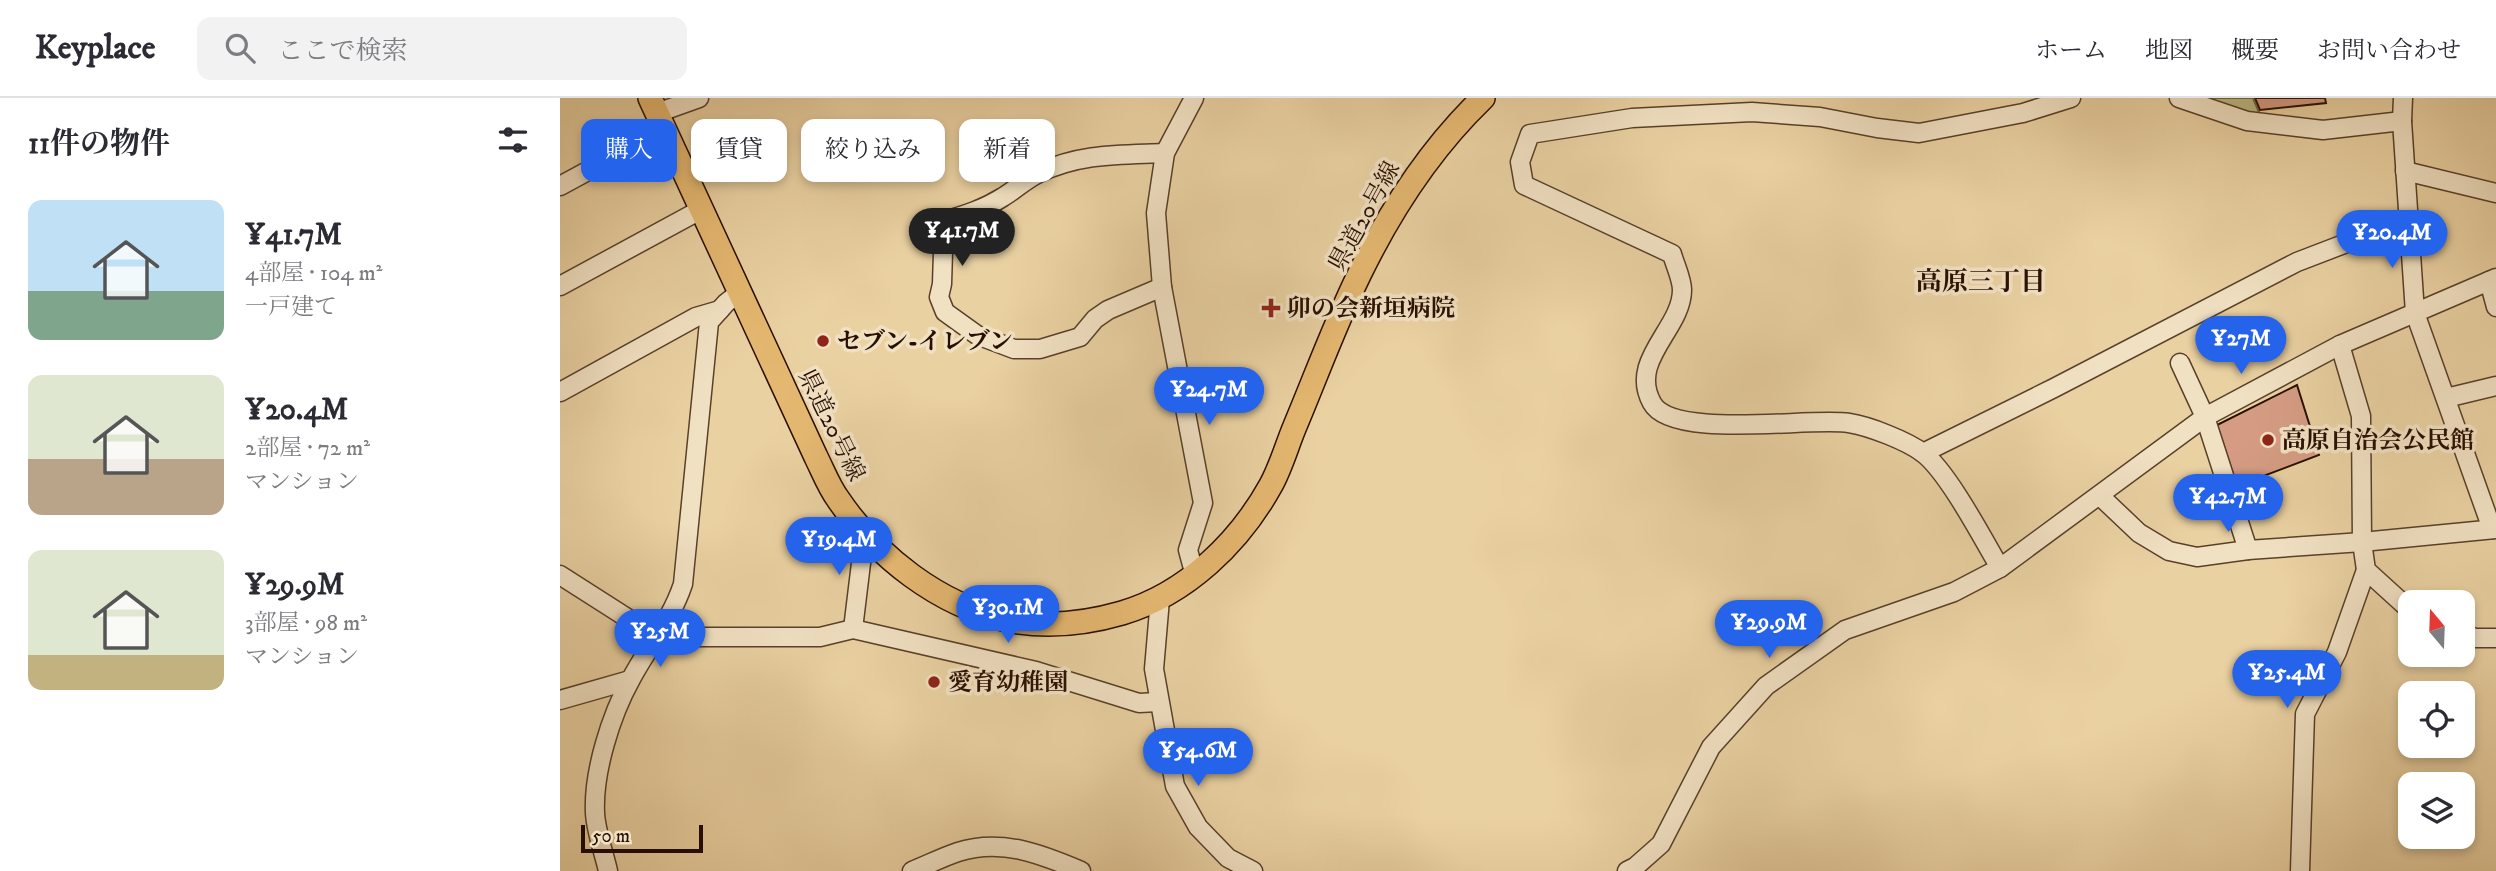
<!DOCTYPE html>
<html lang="ja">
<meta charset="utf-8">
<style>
:root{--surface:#fff;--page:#f2f2f3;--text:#2b2b33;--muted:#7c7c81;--line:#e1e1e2;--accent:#2563eb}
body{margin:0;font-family:"IM FELL DW Pica","Noto Serif JP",serif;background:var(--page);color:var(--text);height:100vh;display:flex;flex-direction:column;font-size:26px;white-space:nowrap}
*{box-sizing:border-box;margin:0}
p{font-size:23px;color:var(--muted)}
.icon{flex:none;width:38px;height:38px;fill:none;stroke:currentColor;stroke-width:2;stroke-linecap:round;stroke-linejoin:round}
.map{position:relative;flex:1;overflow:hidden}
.panel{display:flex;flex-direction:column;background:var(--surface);width:560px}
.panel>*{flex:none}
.guide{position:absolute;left:21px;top:21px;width:665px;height:63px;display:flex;gap:14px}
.needle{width:46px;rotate:341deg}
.fabs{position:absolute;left:1838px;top:492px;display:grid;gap:14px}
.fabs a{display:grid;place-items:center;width:77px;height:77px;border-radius:14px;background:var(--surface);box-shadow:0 4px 10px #0003;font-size:35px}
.scale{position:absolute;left:21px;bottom:18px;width:122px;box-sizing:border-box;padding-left:7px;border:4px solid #280f02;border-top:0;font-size:19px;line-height:24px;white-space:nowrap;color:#280f02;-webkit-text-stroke:5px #f1e1c3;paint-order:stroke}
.price{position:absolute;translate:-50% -60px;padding:0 16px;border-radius:24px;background:var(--accent);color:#fff;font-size:23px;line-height:46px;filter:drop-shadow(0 2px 4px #0008)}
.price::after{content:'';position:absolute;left:50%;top:42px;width:21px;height:16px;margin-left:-10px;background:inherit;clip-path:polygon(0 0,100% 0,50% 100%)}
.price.active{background:#222;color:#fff}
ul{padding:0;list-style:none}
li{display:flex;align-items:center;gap:21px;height:175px;padding:0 28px}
li span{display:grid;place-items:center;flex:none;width:196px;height:140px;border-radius:14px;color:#555}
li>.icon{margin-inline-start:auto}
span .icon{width:84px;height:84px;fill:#fffc;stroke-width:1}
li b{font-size:30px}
h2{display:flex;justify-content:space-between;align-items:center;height:84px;padding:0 28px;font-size:30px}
.pill{padding:0 24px;border-radius:14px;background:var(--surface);box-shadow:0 4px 10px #0003;font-size:24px;line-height:63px}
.pill.active{background:var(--accent);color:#fff}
header{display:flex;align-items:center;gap:42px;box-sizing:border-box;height:98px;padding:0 35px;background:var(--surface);border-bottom:2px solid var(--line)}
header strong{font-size:33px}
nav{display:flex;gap:38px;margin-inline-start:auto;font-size:24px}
.search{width:490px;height:63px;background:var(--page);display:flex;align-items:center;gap:18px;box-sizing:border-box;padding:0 24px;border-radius:14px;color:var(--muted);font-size:26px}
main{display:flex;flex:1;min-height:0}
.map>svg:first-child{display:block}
</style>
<header>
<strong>Keyplace</strong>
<div class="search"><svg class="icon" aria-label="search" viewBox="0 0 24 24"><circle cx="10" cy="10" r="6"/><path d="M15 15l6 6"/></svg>ここで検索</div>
<nav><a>ホーム</a><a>地図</a><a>概要</a><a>お問い合わせ</a></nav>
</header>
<main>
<section class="panel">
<h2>11件の物件<svg class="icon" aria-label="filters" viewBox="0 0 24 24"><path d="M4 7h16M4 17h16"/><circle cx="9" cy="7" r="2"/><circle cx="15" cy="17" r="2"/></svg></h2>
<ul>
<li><span style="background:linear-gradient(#bfe0f5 65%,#7fa58c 0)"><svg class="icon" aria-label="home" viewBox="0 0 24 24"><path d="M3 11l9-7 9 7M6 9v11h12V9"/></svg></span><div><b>¥41.7M</b><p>4部屋 · 104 m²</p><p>一戸建て</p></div></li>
<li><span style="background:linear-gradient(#dfe7d0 60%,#b9a48a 0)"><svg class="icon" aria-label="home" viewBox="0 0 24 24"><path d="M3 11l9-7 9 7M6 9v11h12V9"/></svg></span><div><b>¥20.4M</b><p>2部屋 · 72 m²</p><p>マンション</p></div></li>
<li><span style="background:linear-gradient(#dfe7d0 75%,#c2b280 0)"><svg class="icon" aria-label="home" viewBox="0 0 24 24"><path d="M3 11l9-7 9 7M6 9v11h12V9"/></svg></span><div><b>¥29.9M</b><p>3部屋 · 98 m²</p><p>マンション</p></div></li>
</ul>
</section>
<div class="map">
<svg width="1936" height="773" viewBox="0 0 1936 773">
<rect width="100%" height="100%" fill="#ead1a2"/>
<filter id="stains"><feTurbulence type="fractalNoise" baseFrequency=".00286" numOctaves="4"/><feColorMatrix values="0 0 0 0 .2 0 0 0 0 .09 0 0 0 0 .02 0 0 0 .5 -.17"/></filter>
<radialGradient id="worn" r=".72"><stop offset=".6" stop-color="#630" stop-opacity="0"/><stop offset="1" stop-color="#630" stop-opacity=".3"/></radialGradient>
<!-- green -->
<path fill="#baba83" stroke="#716442" stroke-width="2" d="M 1642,0 L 1693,0 L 1701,19 Z"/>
<!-- building -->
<g fill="#d59c83" stroke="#280f02" stroke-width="2">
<path d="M 1695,0 L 1765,0 L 1766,5 L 1700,12 Z"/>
<path d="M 1737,287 L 1759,357 L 1677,388 L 1657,327 Z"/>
</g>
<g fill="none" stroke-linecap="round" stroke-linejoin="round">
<!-- minor casing -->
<g stroke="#58402a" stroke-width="21">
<g id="minor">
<path d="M 634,0 L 605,55 L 596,115 L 602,189 L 643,405 L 628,452 L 635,478"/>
<path d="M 1619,0 L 1687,23 L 1763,32 L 1842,23"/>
<path d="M 1843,0 L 1842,23 L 1855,215 L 1932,431"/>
<path d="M 97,15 L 139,0"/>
<path d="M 1845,73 L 1936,95"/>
<path d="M 0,88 L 105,31"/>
<path d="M 1929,183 L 1936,209"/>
<path d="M 0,188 L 142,111"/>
<path d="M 602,189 L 548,212 L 535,221 L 520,239 L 480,251 L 454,251 L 417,237 L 385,214 L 379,199 L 382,186 L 384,123 C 405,117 424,111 443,99 C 455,92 466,81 479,75 C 521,55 560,57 605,55"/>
<path d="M 1780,247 L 1801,318 L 1802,444 L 1806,472 L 1850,512"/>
<path d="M 1620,265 L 1645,319 L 1688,452"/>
<path d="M 0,294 L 136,219 L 160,212"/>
<path d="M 1886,300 L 1936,288"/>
<path d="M 1363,355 L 1494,290 L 1737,164 L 1797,141 L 1848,125"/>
<path d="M 1540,398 L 1579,435 L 1609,453 L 1637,459 L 1688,452 L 1802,444 L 1936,431"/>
<path d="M 1440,470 C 1423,441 1388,374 1363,355 C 1347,343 1309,328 1289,325 C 1250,319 1112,342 1092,305 C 1068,262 1122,231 1122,192 C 1122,181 1115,167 1112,156 L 964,87 L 960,64 L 970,36 L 1072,20 L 1192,14 L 1260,19 L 1317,30 L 1359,35 L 1463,15 L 1511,0"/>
<path d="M 0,477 L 97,539 L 260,539 L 293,531 L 476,573 L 579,605 L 598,604"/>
<path d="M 600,501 L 594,571 L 615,688 L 638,729 L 668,760 L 693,773"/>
<path d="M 293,531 L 302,457 L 302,430"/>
<path d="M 1902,535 L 1915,540 L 1936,540"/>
<path d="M 0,602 L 70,582"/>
<path d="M 48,773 C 44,755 36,734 35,715 C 33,674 51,617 71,581 C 88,549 111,522 123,486 L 149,224 L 166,205 L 180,194"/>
<path d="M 352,773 C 367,767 383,759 398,754 C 441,740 481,756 521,773"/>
<path d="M 1067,773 L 1075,769 L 1101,746 L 1151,649 L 1206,588 L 1285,532 L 1394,494 L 1440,470 L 1645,319 L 1780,247 L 1936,180"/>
<path d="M 1740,773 L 1745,616 L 1777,554 L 1806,472"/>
</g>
</g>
<!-- major casing -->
<g stroke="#280f02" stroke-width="26">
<path id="major" d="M 90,0 L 256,359 C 263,373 269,389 278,401 C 317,459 379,507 447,522 C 486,530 524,526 562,515 C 626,496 679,445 711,387 C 721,369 727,347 735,328 C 756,278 775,226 799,177 C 831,111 870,51 923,0"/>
</g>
<!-- minor -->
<use href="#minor" stroke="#f1e1c3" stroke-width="18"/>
<!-- major -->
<use href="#major" stroke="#e5b871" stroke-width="23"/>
</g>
<!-- markers -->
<g fill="#8f2418" stroke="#f1e1c3" stroke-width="2.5">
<path d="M707.5 199.5h7v7h7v7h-7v7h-7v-7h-7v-7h7z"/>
<circle cx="263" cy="243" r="7"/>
<circle cx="1708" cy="342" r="7"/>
<circle cx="374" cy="584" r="7"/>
</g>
<g text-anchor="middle" stroke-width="7" stroke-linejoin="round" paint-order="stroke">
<!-- street labels -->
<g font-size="24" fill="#280f02" stroke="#f1e1c3">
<text transform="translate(804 118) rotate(-61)" y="8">県道20号線</text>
<text transform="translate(272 327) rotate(64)" y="8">県道20号線</text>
</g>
<!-- poi labels -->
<g font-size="24" font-weight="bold" fill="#280f02" stroke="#f1e1c3" text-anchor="start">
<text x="727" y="218">卯の会新垣病院</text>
<text x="277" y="251">セブン-イレブン</text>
<text x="1722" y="350">高原自治会公民館</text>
<text x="388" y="592">愛育幼稚園</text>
</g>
<!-- neighbourhood labels -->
<g font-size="26" font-weight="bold" fill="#280f02" stroke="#f1e1c3">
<text x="1421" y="192">高原三丁目</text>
</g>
</g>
<rect width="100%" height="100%" filter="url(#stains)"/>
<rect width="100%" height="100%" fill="url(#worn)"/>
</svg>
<div class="fabs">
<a><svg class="needle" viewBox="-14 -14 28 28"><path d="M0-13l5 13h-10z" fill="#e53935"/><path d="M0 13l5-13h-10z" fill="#7c7c81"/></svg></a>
<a><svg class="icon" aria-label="locate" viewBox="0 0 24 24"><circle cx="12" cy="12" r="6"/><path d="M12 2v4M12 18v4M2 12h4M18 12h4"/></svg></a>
<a><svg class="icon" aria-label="layers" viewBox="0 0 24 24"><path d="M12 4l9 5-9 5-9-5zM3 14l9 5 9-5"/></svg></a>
</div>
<div class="scale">50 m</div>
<b class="price active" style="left:402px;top:170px">¥41.7M</b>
<b class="price" style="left:1832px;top:172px">¥20.4M</b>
<b class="price" style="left:1681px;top:278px">¥27M</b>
<b class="price" style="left:649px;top:329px">¥24.7M</b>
<b class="price" style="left:1668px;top:436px">¥42.7M</b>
<b class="price" style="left:279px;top:479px">¥19.4M</b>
<b class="price" style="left:448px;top:547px">¥30.1M</b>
<b class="price" style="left:1209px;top:562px">¥29.9M</b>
<b class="price" style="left:100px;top:571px">¥25M</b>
<b class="price" style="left:1727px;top:612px">¥25.4M</b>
<b class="price" style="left:638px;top:690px">¥54.6M</b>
<div class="guide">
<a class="pill active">購入</a>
<a class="pill">賃貸</a>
<a class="pill">絞り込み</a>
<a class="pill">新着</a>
</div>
</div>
</main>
